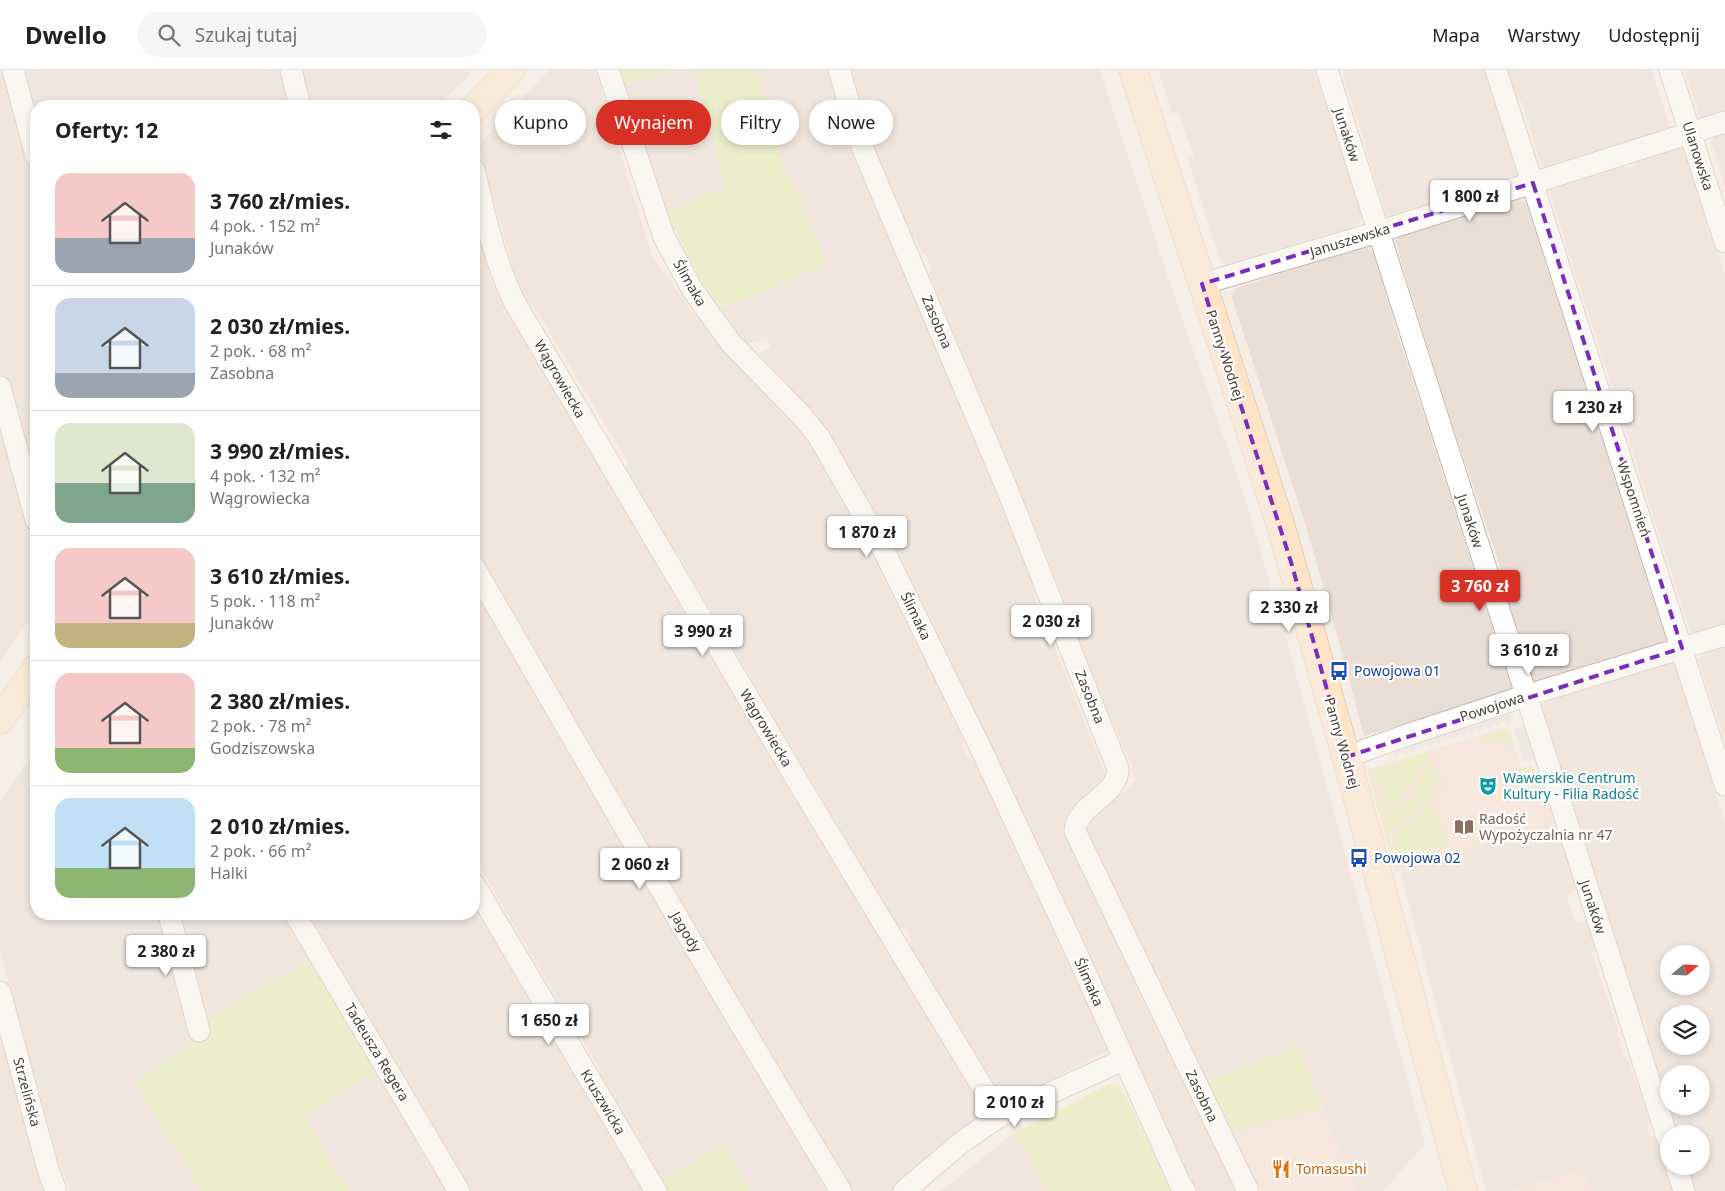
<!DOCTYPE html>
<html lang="pl">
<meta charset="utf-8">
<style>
:root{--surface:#fff;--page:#f6f6f6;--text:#222;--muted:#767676;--line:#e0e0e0;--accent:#d93025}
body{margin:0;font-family:"Noto Sans",sans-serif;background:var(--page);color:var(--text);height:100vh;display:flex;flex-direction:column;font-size:19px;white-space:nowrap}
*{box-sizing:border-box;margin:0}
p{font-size:16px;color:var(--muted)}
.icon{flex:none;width:28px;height:28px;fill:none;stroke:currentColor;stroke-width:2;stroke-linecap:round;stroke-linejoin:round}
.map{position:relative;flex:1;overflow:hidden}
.details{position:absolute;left:30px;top:30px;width:450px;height:820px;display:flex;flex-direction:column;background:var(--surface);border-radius:20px;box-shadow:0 2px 8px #0003}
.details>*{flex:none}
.guide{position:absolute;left:495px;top:30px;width:475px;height:45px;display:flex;gap:10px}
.needle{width:32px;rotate:71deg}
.buttons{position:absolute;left:1660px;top:875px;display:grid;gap:10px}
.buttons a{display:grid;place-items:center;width:50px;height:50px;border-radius:50%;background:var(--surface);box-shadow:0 2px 8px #0003;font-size:25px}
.price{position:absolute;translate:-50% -42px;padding:0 11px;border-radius:5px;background:#fff;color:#222;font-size:16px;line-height:32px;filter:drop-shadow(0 1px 2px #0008)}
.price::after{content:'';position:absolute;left:50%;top:30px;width:15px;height:11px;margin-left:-8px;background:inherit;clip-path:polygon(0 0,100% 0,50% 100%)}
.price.active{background:var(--accent);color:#fff}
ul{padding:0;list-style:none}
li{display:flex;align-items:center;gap:15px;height:125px;padding:0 25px}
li+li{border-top:1px solid var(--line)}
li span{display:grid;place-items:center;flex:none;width:140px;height:100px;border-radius:15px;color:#555}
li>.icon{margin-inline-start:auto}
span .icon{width:60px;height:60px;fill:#fffc;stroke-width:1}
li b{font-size:21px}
h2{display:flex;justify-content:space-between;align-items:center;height:60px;padding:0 25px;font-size:21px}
.chip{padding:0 18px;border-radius:22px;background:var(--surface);box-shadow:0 2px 8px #0003;font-size:18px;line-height:45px}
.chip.active{background:var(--accent);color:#fff}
header{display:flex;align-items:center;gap:30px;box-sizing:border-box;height:70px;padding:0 25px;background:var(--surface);border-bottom:1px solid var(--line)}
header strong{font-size:24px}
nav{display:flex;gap:28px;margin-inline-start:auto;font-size:18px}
.search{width:350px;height:45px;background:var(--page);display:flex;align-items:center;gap:12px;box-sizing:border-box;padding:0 18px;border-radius:28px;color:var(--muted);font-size:19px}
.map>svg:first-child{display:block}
</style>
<header>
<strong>Dwello</strong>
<div class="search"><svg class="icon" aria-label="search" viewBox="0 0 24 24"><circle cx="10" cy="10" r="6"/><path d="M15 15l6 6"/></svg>Szukaj tutaj</div>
<nav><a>Mapa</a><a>Warstwy</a><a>Udostępnij</a></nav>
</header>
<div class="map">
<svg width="1725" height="1121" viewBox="0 0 1725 1121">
<rect width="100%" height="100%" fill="#f5eee7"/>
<!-- residential -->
<g fill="#eaded5" fill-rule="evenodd">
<path d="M 0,0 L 5,0 L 36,113 L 36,540 L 0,592 Z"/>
<path d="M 23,0 L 283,0 L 293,36 L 36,36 L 36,48 Z"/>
<path d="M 298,0 L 463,0 L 471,3 L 437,36 L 308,36 Z"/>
<path d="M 549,0 L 595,0 L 652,186 L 701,253 L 808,369 L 838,417 L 938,605 L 942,624 L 963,670 L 962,676 L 969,689 L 974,692 L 989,721 L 1110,977 L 1107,981 L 1017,1027 L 1009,1028 L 999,1024 L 909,875 L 912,870 L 905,859 L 898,858 L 678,484 L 675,485 L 622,398 L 629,394 L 533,235 L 527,236 L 519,218 L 478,76 Z"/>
<path d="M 673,0 L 695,0 L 726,117 L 662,144 L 624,15 Z"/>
<path d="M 756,0 L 828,0 L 851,82 L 923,242 L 924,255 L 929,262 L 1039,522 L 1034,525 L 1106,706 L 1079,731 L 1064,752 L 1240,1121 L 1191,1121 L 1038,784 L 784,310 L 781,311 L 777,303 L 774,304 L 765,290 L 762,290 L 759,283 L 771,278 L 766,268 L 747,274 L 736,262 L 722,239 L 827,194 L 793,110 L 782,96 Z"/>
<path d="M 851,0 L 1100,0 L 1169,211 L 1245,428 L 1286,568 L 1425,1074 L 1383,1121 L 1356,1121 L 1298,975 L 1208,1011 L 1084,756 L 1136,710 L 1131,700 L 1133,696 L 1123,676 L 1100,624 L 1043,476 L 928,201 L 932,200 L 926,184 L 921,182 L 914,166 L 908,167 L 874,80 Z"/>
<path d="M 1158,0 L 1314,0 L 1363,148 L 1358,155 L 1228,195 L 1221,192 L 1187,88 L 1194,86 L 1178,42 L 1172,44 Z"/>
<path d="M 1342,0 L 1486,0 L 1522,107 L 1454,131 L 1452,126 L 1389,146 L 1386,145 Z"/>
<path d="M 1507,0 L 1652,0 L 1670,57 L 1669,62 L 1549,99 L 1541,95 L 1522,32 L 1517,32 Z"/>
<path d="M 1684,0 L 1725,0 L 1725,43 L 1705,50 L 1699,45 Z"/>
<path d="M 1725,63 L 1725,116 L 1711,72 L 1714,66 Z"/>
<path d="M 1679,76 L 1686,81 L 1708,151 L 1706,154 L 1709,166 L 1714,169 L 1723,198 L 1721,200 L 1725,205 L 1725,555 L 1695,564 L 1690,561 L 1548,118 L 1622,95 L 1626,98 L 1635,95 L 1636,90 Z"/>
<path d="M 1515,129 L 1526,133 L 1666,569 L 1662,574 L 1534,615 L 1507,528 L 1510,526 L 1445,332 L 1395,171 L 1398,167 Z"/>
<path d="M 474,148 L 491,212 L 506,238 L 988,1038 L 895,1121 L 849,1121 L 691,856 L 474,483 Z"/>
<path d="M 1365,176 L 1374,183 L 1396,259 L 1513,621 L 1364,666 L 1337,564 L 1305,453 L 1231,225 L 1236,218 Z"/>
<path d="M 474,518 L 633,791 L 669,855 L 780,1041 L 834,1121 L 750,1121 L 723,1075 L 660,1111 L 595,1002 L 599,998 L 474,788 Z"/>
<path d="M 1725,577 L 1725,671 L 1698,589 L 1701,585 Z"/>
<path d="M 1672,592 L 1679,596 L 1696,660 L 1700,665 L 1706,682 L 1709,704 L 1725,754 L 1725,1121 L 1695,1121 L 1687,1101 L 1686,1096 L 1701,1096 L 1701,1064 L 1675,1064 L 1644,965 L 1648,962 L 1645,950 L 1639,952 L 1572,733 L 1568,730 L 1537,635 ZM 1669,884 L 1701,884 L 1701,916 L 1669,916 ZM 1669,944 L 1701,944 L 1701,976 L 1669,976 ZM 1669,1004 L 1701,1004 L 1701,1036 L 1669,1036 Z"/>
<path d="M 36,681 L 36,844 L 161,844 L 193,974 L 135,1012 L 201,1121 L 70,1121 L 56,1084 L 0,880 L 0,731 Z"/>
<path d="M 1556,751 L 1578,817 L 1569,824 L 1568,832 L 1576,853 L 1588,851 L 1598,880 L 1591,882 L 1618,958 L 1617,962 L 1623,984 L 1629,992 L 1651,1053 L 1647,1058 L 1650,1067 L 1654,1066 L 1672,1121 L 1591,1121 L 1584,1099 L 1509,1121 L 1486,1121 L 1400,801 Z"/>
<path d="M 474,831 L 646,1121 L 464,1121 L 303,844 L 474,844 Z"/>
<path d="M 174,844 L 287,844 L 313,888 L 202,952 Z"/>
<path d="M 0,961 L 39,1108 L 45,1121 L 0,1121 Z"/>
<path d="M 378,1000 L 450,1121 L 349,1121 L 303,1045 Z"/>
<path d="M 1014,1063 L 1048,1121 L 941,1121 Z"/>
</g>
<!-- commercial -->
<g fill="#f9ded0">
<path d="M 1503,658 L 1509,661 L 1521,699 L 1532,695 L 1546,738 L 1551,737 L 1556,751 L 1395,803 L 1367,700 Z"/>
<path d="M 1322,1036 L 1356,1121 L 1258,1121 L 1231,1063 Z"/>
<path d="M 1584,1099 L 1591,1121 L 1509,1121 Z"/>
</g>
<!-- green -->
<g fill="#e0eeac">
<path d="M 618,0 L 673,0 L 624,15 Z"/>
<path d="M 695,0 L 756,0 L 782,96 L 793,110 L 827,194 L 722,239 L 695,201 L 676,159 L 670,161 L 662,144 L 726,117 Z"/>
<path d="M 1503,658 L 1509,661 L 1514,675 L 1507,677 L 1504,667 L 1488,672 L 1482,669 L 1481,665 Z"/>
<path d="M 1430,681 L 1403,728 L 1383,734 L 1373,699 Z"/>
<path d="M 1432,687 L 1441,715 L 1410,726 Z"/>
<path d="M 1532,695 L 1540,717 L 1532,721 L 1528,709 L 1514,713 L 1510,703 Z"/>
<path d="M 1367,700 L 1370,700 L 1381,738 L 1384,743 L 1384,749 L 1397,795 L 1394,797 Z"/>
<path d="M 1442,719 L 1391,762 L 1387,748 L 1388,743 L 1385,738 Z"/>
<path d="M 1433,733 L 1446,775 L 1399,790 L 1392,767 Z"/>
<path d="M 313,888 L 378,1000 L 303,1045 L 349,1121 L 201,1121 L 135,1012 L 205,967 L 202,952 Z"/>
<path d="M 1298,975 L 1322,1036 L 1231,1063 L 1208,1011 Z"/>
<path d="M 1110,1014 L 1120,1015 L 1173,1121 L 1048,1121 L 1014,1063 Z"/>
<path d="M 723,1075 L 750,1121 L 665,1121 L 660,1111 Z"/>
</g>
<!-- parking -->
<g fill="#e6e2e0">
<path d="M 1503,640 L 1514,646 L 1509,654 L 1501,650 L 1498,656 L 1493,653 L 1490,658 L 1484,655 L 1481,661 L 1476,658 L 1473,663 L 1467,661 L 1464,666 L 1459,663 L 1456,669 L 1450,666 L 1447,671 L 1442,668 L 1439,674 L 1434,671 L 1431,676 L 1425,674 L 1422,679 L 1417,676 L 1414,681 L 1408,679 L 1406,684 L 1400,681 L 1397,687 L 1383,679 Z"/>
<path d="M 1527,654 L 1538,687 L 1524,692 L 1514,659 Z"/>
</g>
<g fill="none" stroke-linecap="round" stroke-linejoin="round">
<!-- street casing -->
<g stroke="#c5b6ac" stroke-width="23">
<g id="street">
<path d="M 13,0 L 36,86"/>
<path d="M 291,0 L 300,36"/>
<path d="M 608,0 L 664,167 L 692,219 L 730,272 L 802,346 L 819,367 L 885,483 L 982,681 L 1077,884 L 1181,1116 L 1185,1121"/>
<path d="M 839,0 L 862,77 L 1005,414 L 1118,699 C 1118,726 1077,734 1075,761 L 1248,1121"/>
<path d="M 1327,0 L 1669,1073"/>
<path d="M 1496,0 L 1725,715"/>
<path d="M 1670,0 L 1725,172"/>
<path d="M 474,100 C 485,145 494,191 515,233 L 804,722 L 1000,1046"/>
<path d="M 1202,214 L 1378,162 L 1725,52"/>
<path d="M 0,317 L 36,450"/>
<path d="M 474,497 C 595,706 715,915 841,1121"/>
<path d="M 1346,687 L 1407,665 L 1525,626 L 1725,565"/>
<path d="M 474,814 L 656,1121"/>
<path d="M 169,844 L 199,961"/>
<path d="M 295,844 L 459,1121"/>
<path d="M 0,922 L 49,1103 L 56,1121"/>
<path d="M 1676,1096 L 1684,1121"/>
<path d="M 904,1121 L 962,1072 L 1000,1046 L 1123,990"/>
</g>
</g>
<!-- secondary casing -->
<g stroke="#deb894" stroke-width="29">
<g id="secondary">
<path d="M 1133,0 L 1280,453 L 1352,708 L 1463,1121"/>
<path d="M 474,39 L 511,0"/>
<path d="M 0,650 L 36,599"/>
</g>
</g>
<!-- street -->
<use href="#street" stroke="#fff" stroke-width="21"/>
<!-- secondary -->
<use href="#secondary" stroke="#ffe4c8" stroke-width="28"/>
</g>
<!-- marked area -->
<path d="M0 0H1725V1121H0ZM 1533,113 L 1682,578 L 1346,687 L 1291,492 L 1202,214 Z" fill="#f5eee7" fill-opacity=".55" fill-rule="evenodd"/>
<path fill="none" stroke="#7b2cbf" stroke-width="4" stroke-dasharray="10 6" stroke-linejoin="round" d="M 1533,113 L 1682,578 L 1346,687 L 1291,492 L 1202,214 Z"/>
<!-- icons -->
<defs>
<g id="bus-bare" transform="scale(1.5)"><path d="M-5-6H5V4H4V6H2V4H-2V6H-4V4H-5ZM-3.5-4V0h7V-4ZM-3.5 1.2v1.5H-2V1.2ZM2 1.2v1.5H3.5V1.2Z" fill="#1a4fb4" stroke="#fff" stroke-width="2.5" paint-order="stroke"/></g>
<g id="theatre-bare" transform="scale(1.5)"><path d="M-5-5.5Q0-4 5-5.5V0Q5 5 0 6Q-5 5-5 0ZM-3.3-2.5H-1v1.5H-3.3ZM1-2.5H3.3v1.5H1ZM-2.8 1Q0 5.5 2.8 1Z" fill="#0f9aa8" stroke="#fff" stroke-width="2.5" paint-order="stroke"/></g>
<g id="library-bare" transform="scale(1.5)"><path d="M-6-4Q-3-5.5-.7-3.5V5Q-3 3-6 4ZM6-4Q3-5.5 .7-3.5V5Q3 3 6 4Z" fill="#8d6e63" stroke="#fff" stroke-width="2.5" paint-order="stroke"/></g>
<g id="restaurant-bare" transform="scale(1.5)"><path d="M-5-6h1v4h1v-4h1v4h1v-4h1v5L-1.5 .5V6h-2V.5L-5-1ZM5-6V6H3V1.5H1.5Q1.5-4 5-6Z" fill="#e8710a" stroke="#fff" stroke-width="2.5" paint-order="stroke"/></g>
</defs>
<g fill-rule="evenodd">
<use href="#bus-bare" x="1339" y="601"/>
<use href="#theatre-bare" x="1488" y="716"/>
<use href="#library-bare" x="1464" y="757"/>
<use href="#bus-bare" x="1359" y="788"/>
<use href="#restaurant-bare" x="1281" y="1099"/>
</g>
<g text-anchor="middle" stroke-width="4.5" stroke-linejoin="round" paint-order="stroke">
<!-- street labels -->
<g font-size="14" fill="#4a3d35" stroke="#fff">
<text transform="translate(1347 65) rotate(72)" y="5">Junaków</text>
<text transform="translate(1698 86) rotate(72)" y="5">Ulanowska</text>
<text transform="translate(1350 170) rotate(-17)" y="5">Januszewska</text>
<text transform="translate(690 213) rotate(60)" y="5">Ślimaka</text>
<text transform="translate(937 252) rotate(67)" y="5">Zasobna</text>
<text transform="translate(1225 285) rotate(72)" y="5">Panny Wodnej</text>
<text transform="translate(560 309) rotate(60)" y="5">Wągrowiecka</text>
<text transform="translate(1634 429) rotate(72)" y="5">Wspomnień</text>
<text transform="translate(1470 451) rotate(72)" y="5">Junaków</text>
<text transform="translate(916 546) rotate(64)" y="5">Ślimaka</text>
<text transform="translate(1090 627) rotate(68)" y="5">Zasobna</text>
<text transform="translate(1492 637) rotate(-18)" y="5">Powojowa</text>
<text transform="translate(766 658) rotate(59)" y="5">Wągrowiecka</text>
<text transform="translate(1342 673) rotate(74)" y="5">Panny Wodnej</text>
<text transform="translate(1593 837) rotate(72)" y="5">Junaków</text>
<text transform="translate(686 862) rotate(59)" y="5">Jagody</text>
<text transform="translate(1089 912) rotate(66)" y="5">Ślimaka</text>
<text transform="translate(377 982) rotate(59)" y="5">Tadeusza Regera</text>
<text transform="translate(27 1022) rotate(75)" y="5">Strzelińska</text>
<text transform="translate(1202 1026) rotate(64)" y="5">Zasobna</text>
<text transform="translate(603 1032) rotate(59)" y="5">Kruszwicka</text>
</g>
<!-- transit labels -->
<g font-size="14" fill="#164399" stroke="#fff" text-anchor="start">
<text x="1354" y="606">Powojowa 01</text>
<text x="1374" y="793">Powojowa 02</text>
</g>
<!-- culture labels -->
<g font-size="14" fill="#0d838f" stroke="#fff" text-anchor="start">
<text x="1503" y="713">Wawerskie Centrum<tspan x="1503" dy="16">Kultury - Filia Radość</tspan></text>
</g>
<!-- education labels -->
<g font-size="14" fill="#785e54" stroke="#fff" text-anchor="start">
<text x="1479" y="754">Radość<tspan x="1479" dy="16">Wypożyczalnia nr 47</tspan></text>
</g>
<!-- food labels -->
<g font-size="14" fill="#c56008" stroke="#fff" text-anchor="start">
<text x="1296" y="1104">Tomasushi</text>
</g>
</g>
</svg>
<div class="buttons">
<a><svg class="needle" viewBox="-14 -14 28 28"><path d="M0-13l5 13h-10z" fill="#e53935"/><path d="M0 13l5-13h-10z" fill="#767676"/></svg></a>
<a><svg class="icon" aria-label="layers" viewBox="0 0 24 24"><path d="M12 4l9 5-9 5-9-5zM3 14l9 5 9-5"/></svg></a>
<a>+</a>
<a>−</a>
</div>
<b class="price" style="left:1470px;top:152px">1 800 zł</b>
<b class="price" style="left:1593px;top:363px">1 230 zł</b>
<b class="price" style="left:867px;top:488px">1 870 zł</b>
<b class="price active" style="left:1480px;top:542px">3 760 zł</b>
<b class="price" style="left:1289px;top:563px">2 330 zł</b>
<b class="price" style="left:1051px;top:577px">2 030 zł</b>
<b class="price" style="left:703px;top:587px">3 990 zł</b>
<b class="price" style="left:1529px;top:606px">3 610 zł</b>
<b class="price" style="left:640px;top:820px">2 060 zł</b>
<b class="price" style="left:166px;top:907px">2 380 zł</b>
<b class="price" style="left:549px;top:976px">1 650 zł</b>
<b class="price" style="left:1015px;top:1058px">2 010 zł</b>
<div class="guide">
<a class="chip">Kupno</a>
<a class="chip active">Wynajem</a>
<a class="chip">Filtry</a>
<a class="chip">Nowe</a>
</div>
<section class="details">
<h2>Oferty: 12<svg class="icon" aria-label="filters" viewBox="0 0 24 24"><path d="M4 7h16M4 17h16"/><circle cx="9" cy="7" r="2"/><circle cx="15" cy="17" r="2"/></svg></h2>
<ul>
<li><span style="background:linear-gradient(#f6c9c9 65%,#9aa5b1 0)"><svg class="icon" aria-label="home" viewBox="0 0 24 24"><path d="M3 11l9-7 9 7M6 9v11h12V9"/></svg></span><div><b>3 760 zł/mies.</b><p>4 pok. · 152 m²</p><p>Junaków</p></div></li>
<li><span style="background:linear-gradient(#c9d6e8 75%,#9aa5b1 0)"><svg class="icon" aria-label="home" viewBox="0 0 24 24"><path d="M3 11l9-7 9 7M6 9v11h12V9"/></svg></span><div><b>2 030 zł/mies.</b><p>2 pok. · 68 m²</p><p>Zasobna</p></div></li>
<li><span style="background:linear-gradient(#dfe7d0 60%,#7fa58c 0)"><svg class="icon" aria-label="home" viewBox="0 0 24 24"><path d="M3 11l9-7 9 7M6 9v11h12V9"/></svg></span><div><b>3 990 zł/mies.</b><p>4 pok. · 132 m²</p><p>Wągrowiecka</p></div></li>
<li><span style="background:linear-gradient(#f6c9c9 75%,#c2b280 0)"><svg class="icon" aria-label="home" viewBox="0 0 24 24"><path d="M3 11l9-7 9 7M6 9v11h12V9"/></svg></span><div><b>3 610 zł/mies.</b><p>5 pok. · 118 m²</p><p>Junaków</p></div></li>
<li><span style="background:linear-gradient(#f6c9c9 75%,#8fb573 0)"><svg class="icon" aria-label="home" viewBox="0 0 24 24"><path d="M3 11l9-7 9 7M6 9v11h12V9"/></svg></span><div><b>2 380 zł/mies.</b><p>2 pok. · 78 m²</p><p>Godziszowska</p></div></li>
<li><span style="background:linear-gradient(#bfe0f5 70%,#8fb573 0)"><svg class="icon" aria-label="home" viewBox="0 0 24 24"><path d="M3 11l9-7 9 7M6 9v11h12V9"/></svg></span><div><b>2 010 zł/mies.</b><p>2 pok. · 66 m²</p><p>Halki</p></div></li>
</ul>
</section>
</div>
